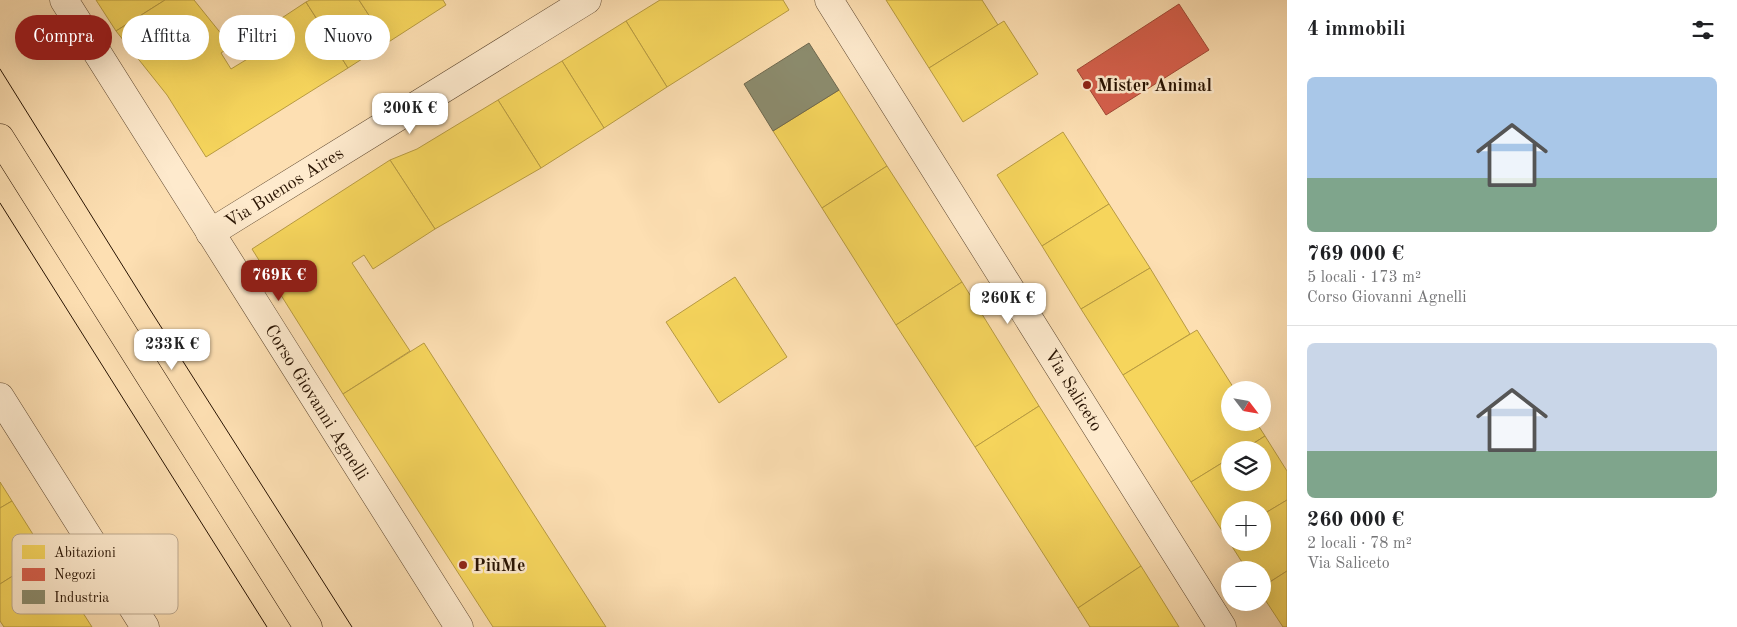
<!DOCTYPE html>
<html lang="it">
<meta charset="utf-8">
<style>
:root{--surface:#fff;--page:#f2f2f2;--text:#202124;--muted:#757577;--line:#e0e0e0;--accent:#8f2418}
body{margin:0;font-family:"Old Standard TT",serif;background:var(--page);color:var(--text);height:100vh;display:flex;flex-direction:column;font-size:19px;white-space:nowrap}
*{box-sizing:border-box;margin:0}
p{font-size:16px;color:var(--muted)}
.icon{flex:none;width:28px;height:28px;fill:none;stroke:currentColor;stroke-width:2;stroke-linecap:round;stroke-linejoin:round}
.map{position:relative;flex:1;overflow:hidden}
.side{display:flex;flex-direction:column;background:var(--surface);width:450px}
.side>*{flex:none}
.top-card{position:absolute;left:15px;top:15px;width:475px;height:45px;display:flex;gap:10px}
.needle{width:32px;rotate:121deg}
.tools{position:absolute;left:1221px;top:381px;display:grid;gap:10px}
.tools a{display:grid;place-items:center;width:50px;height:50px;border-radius:50%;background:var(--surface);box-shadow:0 5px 20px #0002;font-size:25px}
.price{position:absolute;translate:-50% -42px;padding:0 11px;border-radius:10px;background:#fff;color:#222;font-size:16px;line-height:32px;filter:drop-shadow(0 1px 2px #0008)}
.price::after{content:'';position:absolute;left:50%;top:30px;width:15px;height:11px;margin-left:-8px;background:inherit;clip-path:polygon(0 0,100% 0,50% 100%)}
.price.selected{background:var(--accent);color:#fff}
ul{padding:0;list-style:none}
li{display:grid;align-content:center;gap:10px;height:265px;padding:0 20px}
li+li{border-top:1px solid var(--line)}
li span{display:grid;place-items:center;height:155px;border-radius:8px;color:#555}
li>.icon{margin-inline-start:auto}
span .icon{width:90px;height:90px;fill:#fffc;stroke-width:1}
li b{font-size:21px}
h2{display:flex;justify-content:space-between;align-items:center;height:60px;padding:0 20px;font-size:21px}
.tag{padding:0 18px;border-radius:22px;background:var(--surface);box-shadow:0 5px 20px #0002;font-size:18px;line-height:45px}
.tag.selected{background:var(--accent);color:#fff}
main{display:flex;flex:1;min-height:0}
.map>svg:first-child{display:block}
</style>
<main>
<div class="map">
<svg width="1287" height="627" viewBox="0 0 1287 627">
<rect width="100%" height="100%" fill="#fddfb2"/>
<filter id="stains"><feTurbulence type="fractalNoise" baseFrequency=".004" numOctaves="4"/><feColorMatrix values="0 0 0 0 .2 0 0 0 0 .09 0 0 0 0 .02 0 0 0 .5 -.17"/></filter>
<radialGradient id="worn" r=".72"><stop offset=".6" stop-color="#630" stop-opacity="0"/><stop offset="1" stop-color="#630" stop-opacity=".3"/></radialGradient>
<!-- homes -->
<g fill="#f6d55c" stroke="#b89b41">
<path d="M 96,0 L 165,0 L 116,31 Z"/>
<path d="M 165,0 L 194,0 L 231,46 L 221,53 L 231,69 L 254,55 L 259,33 L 306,2 L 348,68 L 206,157 L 167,95 L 116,31 Z"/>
<path d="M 310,0 L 359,0 L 387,43 L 348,68 L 306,2 Z"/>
<path d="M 359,0 L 443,0 L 446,5 L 387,43 Z"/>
<path d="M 660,0 L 783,0 L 789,10 L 667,87 L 626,21 Z"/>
<path d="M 886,0 L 982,0 L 998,25 L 929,68 Z"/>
<path d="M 626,21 L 667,87 L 604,128 L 562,61 Z"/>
<path d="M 1004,21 L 1038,74 L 963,122 L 929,68 Z"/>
<path d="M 562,61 L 604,128 L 541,168 L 498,100 Z"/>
<path d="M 839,90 L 887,166 L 822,208 L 773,131 Z"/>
<path d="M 498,100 L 541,168 L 435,229 L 390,160 L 417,149 Z"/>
<path d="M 1063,132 L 1109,204 L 1042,246 L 997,175 Z"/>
<path d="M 390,160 L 435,229 L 373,269 L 364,255 L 352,263 L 410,351 L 343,394 L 252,249 Z"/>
<path d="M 887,166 L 962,282 L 896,325 L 822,208 Z"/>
<path d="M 1109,204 L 1150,268 L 1081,309 L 1042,246 Z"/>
<path d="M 1150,268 L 1190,334 L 1123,375 L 1081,309 Z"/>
<path d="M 735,277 L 787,357 L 719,403 L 666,322 Z"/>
<path d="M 962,282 L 1039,406 L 975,447 L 896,325 Z"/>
<path d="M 1197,330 L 1235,390 L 1230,390 L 1230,422 L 1256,422 L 1265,436 L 1243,450 L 1230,450 L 1230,458 L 1191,482 L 1123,375 Z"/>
<path d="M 424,343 L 606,627 L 493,627 L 343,394 Z"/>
<path d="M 1039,406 L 1141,566 L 1078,608 L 975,447 Z"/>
<path d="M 1265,436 L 1287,471 L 1287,500 L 1262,515 L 1262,510 L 1230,510 L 1230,535 L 1226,537 L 1191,482 L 1230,458 L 1230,482 L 1262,482 L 1262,450 L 1243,450 Z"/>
<path d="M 0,482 L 12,501 L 0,508 Z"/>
<path d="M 1287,500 L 1287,571 L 1262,587 L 1262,570 L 1247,570 L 1226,537 L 1230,535 L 1230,542 L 1262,542 L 1262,515 Z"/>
<path d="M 12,501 L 46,555 L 0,584 L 0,508 Z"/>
<path d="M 46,555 L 92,627 L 4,627 L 0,621 L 0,584 Z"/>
<path d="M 1141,566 L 1179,627 L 1090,627 L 1078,608 Z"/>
<path d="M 1287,571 L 1287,627 L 1283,627 L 1262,595 L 1262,587 Z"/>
</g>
<!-- shops -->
<path fill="#d6604d" stroke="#a24936" d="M 1179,4 L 1209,50 L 1106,115 L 1077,70 Z"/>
<!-- industry -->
<path fill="#8c8c6e" stroke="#6e684e" d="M 809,43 L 839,90 L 773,131 L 744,84 Z"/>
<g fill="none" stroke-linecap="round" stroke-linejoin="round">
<!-- minor casing -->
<g stroke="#5d462e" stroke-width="29">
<g id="minor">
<path d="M 64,0 L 459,627"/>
<path d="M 829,0 L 1222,627"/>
<path d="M 210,233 L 587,0"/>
<path d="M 0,397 L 145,627"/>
</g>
</g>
<!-- major casing -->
<g stroke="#281302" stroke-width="29">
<path id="major" d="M 0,138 L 308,627"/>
</g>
<!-- minor -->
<use href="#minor" stroke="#feeacd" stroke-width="28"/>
<!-- major -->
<use href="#major" stroke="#fddfb2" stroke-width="28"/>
<!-- tram -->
<g stroke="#281302" stroke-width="1">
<path d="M 0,69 L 149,308 L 352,627"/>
<path d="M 0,203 L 267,627"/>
</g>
</g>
<!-- markers -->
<g fill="#8f2418" stroke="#feeacd" stroke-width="2">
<circle cx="1087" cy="85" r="5"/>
<circle cx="463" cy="565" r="5"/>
</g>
<g text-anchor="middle" stroke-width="5" stroke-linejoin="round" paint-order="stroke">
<!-- poi labels -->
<g font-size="18" font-weight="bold" fill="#281302" stroke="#feeacd" text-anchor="start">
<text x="1097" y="91">Mister Animal</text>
<text x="473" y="571">PiùMe</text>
</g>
<!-- street labels -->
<g font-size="18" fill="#281302" stroke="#feeacd">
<text transform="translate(284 187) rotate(-32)" y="6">Via Buenos Aires</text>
<text transform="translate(1074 390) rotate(58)" y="6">Via Saliceto</text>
<text transform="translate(317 402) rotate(58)" y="6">Corso Giovanni Agnelli</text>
</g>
</g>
<!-- legend -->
<rect x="12" y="534" width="166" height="80" rx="8" fill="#feeacd" stroke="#beaa90" stroke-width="1"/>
<rect x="22" y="545" width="23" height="14" fill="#f6d55c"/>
<rect x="22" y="568" width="23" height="13" fill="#d6604d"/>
<rect x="22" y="590" width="23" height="14" fill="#8c8c6e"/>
<g font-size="14" fill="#281302">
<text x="54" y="557">Abitazioni</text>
<text x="54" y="579">Negozi</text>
<text x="54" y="602">Industria</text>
</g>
<rect width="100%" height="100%" filter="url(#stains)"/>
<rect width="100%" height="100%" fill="url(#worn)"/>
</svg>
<div class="tools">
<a><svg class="needle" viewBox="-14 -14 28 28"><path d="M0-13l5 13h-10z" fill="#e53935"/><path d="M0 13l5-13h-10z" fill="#757577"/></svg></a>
<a><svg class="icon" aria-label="layers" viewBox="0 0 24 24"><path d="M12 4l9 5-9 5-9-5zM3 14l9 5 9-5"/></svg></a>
<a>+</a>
<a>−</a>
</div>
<b class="price" style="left:410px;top:135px">200K €</b>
<b class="price selected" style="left:279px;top:302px">769K €</b>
<b class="price" style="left:1008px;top:325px">260K €</b>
<b class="price" style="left:172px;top:371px">233K €</b>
<div class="top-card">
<a class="tag selected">Compra</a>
<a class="tag">Affitta</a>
<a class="tag">Filtri</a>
<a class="tag">Nuovo</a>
</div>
</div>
<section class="side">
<h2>4 immobili<svg class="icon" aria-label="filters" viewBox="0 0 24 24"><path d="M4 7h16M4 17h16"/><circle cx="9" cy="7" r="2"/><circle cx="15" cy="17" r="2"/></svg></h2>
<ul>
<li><span style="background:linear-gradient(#a9c7e8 65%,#7fa58c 0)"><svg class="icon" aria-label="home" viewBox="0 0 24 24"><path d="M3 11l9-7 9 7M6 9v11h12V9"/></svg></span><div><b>769 000 €</b><p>5 locali · 173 m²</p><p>Corso Giovanni Agnelli</p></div></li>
<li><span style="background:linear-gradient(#c9d6e8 70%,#7fa58c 0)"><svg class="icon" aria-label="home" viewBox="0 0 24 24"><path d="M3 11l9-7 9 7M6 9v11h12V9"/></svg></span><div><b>260 000 €</b><p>2 locali · 78 m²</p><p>Via Saliceto</p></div></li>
</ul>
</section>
</main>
